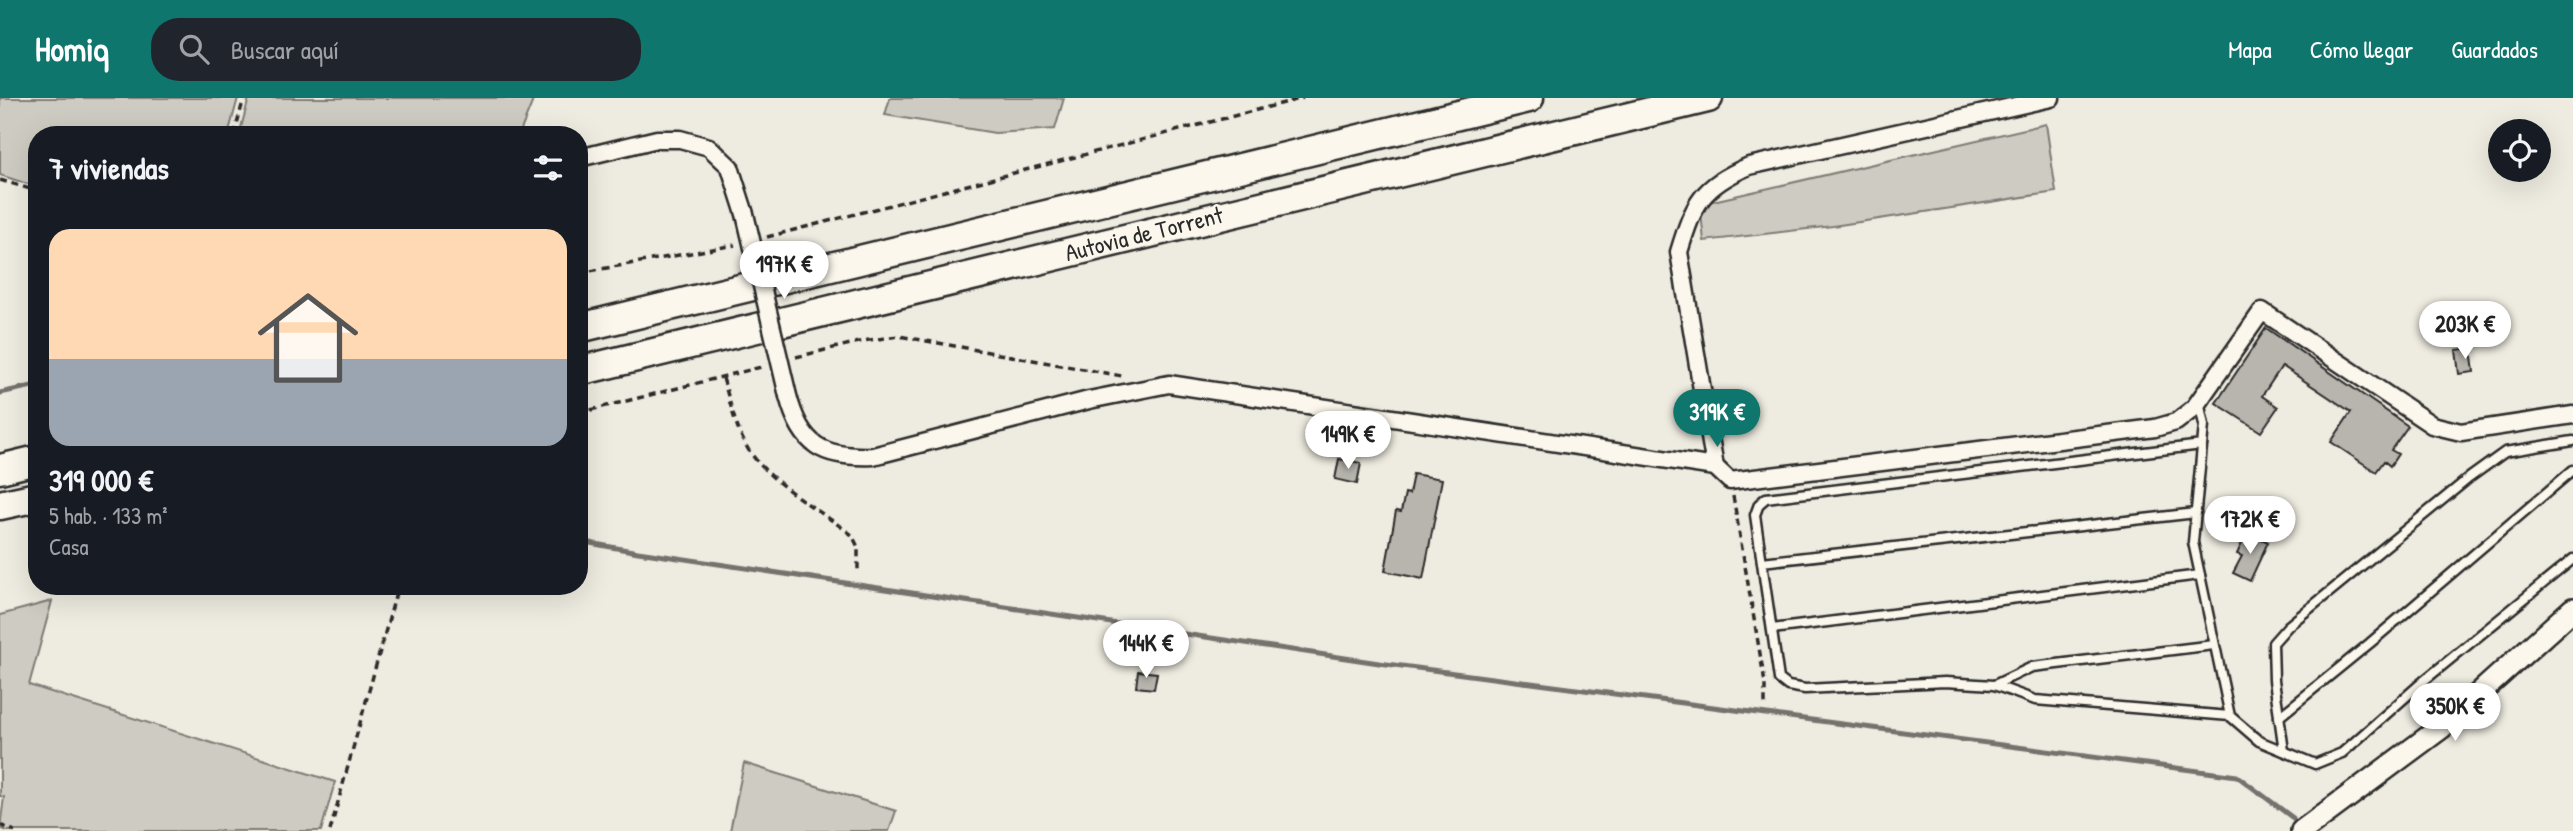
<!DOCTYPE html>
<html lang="es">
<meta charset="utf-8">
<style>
:root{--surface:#171b24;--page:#20242c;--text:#f1f3f6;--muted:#9ea1a6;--line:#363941;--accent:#0f766e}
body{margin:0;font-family:"Patrick Hand",sans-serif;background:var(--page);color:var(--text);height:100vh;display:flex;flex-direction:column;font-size:26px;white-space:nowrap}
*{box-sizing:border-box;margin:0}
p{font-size:23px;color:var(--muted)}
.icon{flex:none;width:38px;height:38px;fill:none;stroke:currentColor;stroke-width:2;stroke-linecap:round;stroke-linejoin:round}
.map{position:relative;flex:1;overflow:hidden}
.details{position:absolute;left:28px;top:28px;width:560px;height:469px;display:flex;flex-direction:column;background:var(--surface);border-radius:28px;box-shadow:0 7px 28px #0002}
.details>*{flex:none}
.buttons{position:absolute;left:2488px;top:21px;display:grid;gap:14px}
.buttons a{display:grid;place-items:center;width:63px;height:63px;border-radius:50%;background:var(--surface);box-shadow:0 7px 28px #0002;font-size:35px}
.price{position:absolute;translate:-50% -60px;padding:0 16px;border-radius:24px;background:#fff;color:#222;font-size:23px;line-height:46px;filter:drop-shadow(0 2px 4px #0008)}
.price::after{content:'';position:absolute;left:50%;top:42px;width:21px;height:16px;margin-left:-10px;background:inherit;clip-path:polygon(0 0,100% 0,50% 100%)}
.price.selected{background:var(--accent);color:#fff}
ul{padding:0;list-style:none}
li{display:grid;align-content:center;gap:14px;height:371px;padding:0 21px}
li+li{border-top:2px solid var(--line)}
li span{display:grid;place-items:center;height:217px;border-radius:21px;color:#555}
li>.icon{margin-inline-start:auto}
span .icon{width:126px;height:126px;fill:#fffc;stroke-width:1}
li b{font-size:30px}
h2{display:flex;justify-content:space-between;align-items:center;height:84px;padding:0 21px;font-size:30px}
header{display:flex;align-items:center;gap:42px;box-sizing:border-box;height:98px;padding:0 35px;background:var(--accent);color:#fff}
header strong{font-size:33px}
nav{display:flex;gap:38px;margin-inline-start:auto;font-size:24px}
.search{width:490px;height:63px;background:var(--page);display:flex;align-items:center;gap:18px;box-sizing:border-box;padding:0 24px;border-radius:28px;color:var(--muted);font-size:26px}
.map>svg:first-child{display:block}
</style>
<header>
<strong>Homiq</strong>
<div class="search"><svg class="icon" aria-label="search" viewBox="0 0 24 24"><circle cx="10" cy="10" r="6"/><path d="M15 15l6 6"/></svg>Buscar aquí</div>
<nav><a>Mapa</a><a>Cómo llegar</a><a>Guardados</a></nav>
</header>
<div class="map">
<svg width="2573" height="733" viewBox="0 0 2573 733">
<rect width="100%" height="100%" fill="#eeebe0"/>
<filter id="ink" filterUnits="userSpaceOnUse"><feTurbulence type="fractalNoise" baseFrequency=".0143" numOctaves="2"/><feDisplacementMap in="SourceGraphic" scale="14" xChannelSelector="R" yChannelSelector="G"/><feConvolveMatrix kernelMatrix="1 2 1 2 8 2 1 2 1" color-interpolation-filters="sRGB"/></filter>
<g filter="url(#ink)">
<!-- green -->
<g fill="#cecbc2" stroke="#7c7b76" stroke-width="2">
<path d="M 0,0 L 238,0 L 228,37 L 37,37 L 37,89 L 0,77 Z"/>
<path d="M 249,0 L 534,0 L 519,37 L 239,37 Z"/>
<path d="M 890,0 L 1064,0 L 1055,31 L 995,35 L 885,17 Z"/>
<path d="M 2046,26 L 2056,94 L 1833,128 L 1704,143 L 1701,115 L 1709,104 Z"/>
<path d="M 52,503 L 29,587 L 335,684 L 321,733 L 7,733 L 0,730 L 4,699 L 0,698 L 0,517 Z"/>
<path d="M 744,665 L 896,713 L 889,733 L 730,733 Z"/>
</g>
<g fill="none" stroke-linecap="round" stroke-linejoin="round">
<!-- stream -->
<g stroke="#74726e" stroke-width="5">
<path d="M 0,295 L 37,287"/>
<path d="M 579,443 L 638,454 L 1379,565 L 2237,678 L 2293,720"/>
</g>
</g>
<!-- building -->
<g fill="#b8b5ae" stroke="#2b2b2b" stroke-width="2">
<path d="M 2266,230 L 2408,328 L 2391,352 L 2398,356 L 2390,368 L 2384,363 L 2376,374 L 2331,344 L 2351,314 L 2282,268 L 2262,298 L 2278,309 L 2261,334 L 2216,305 Z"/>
<path d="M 2471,250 L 2474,274 L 2459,276 L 2456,252 Z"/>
<path d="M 1339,361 L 1361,365 L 1357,386 L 1335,381 Z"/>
<path d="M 1413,376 L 1442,381 L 1423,481 L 1385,473 L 1396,413 L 1401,414 L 1405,395 L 1409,396 Z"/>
<path d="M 2247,434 L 2268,444 L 2250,483 L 2233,475 L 2242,458 L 2237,456 Z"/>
<path d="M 1138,573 L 1157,575 L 1154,591 L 1136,589 Z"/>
</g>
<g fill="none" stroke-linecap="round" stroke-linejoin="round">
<!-- lane casing -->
<g stroke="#2b2b2b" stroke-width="13">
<g id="lane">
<path d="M 2199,303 L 2204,327 L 2193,444 L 2230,618 L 2259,643 L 2315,666 L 2342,655 L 2426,581 L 2573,461"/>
<path d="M 2202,347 L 1766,400 L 1759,406 L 1755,417 L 1779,581 L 1788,588 L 1805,591 L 1945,584 L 1994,587 L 2035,602 L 2230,618"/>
<path d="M 1762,464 L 2196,415"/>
<path d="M 1772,531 L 2200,477"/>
<path d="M 1994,587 L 2032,569 L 2214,547"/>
<path d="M 2279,619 L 2370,545 L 2573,372"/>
<path d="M 2284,653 L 2274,582 L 2273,545 L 2288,528 L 2469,380 L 2505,354 L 2573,343"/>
</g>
</g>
<!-- street casing -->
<g stroke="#2b2b2b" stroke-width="21">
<g id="street">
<path d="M 579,60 L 657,41 L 680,41 L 709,49 L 730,69 L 745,116"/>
<path d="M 788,298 C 801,348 823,360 873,358 L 1089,302 L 1169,286 L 1715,369 L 1730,383 L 2155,330 L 2176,324 L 2194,310 L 2262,213 L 2432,327 L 2461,334 L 2573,317"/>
<path d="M 1715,369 L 1679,154 C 1694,105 1701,89 1749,68 L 2051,0"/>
</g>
</g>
<!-- secondary casing -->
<g stroke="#2b2b2b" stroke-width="26">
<path id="secondary" d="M 2302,733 L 2442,629 L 2573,511"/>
</g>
<!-- highway casing -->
<g stroke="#2b2b2b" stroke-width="33">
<g id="highway">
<path d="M 579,230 L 1529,0"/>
<path d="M 579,273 L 1708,0"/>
<path d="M 0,371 L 37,362"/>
<path d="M 0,407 L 37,399"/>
</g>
</g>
<!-- path -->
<g stroke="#2b2b2b" stroke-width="3.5" stroke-dasharray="7 5" stroke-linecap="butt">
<path d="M 234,37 L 244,0"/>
<path d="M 0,82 L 37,93"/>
<path d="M 767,139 L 1303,0"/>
<path d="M 579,175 L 735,147"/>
<path d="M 796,259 L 863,243 L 899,238 L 1122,278"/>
<path d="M 723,280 C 730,304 735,329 748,351 C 770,386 820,412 852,437 L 858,449 L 858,472"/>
<path d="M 579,315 L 765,268"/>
<path d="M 1733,398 L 1765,585 L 1765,607"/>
<path d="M 0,727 L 15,733"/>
<path d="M 330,733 L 398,488"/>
</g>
<!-- lane -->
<use href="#lane" stroke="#fbf7ec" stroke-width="8"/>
<!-- street -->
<use href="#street" stroke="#fbf7ec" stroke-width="16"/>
<!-- secondary -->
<use href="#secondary" stroke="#fbf7ec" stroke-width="21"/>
<!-- highway -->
<use href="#highway" stroke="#fbf7ec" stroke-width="28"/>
<!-- street-bridge casing -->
<g stroke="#2b2b2b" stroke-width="21" stroke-linecap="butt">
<path id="street-bridge" d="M 745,116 L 788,298"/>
</g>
<!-- street-bridge -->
<use href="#street-bridge" stroke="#fbf7ec" stroke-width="16"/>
</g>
</g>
<g text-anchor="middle" stroke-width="5" stroke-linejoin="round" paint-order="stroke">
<!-- street labels -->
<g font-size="24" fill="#2b2b2b" stroke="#fbf7ec">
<text transform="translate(1144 136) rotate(-14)" y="8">Autovia de Torrent</text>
</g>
</g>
</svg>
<div class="buttons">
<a><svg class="icon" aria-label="locate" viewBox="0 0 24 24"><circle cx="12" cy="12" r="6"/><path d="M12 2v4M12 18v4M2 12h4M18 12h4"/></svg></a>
</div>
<b class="price" style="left:784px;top:203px">197K €</b>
<b class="price" style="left:2465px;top:263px">203K €</b>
<b class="price selected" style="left:1717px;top:351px">319K €</b>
<b class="price" style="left:1348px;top:373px">149K €</b>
<b class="price" style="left:2250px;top:458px">172K €</b>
<b class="price" style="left:1146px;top:582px">144K €</b>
<b class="price" style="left:2455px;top:645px">350K €</b>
<section class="details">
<h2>7 viviendas<svg class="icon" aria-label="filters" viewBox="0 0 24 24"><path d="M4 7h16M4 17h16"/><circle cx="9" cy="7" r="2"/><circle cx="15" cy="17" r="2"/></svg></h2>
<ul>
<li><span style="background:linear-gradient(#ffd9b3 60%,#9aa5b1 0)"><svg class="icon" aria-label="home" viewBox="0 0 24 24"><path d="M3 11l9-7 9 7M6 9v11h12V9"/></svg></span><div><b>319 000 €</b><p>5 hab. · 133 m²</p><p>Casa</p></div></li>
</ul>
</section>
</div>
